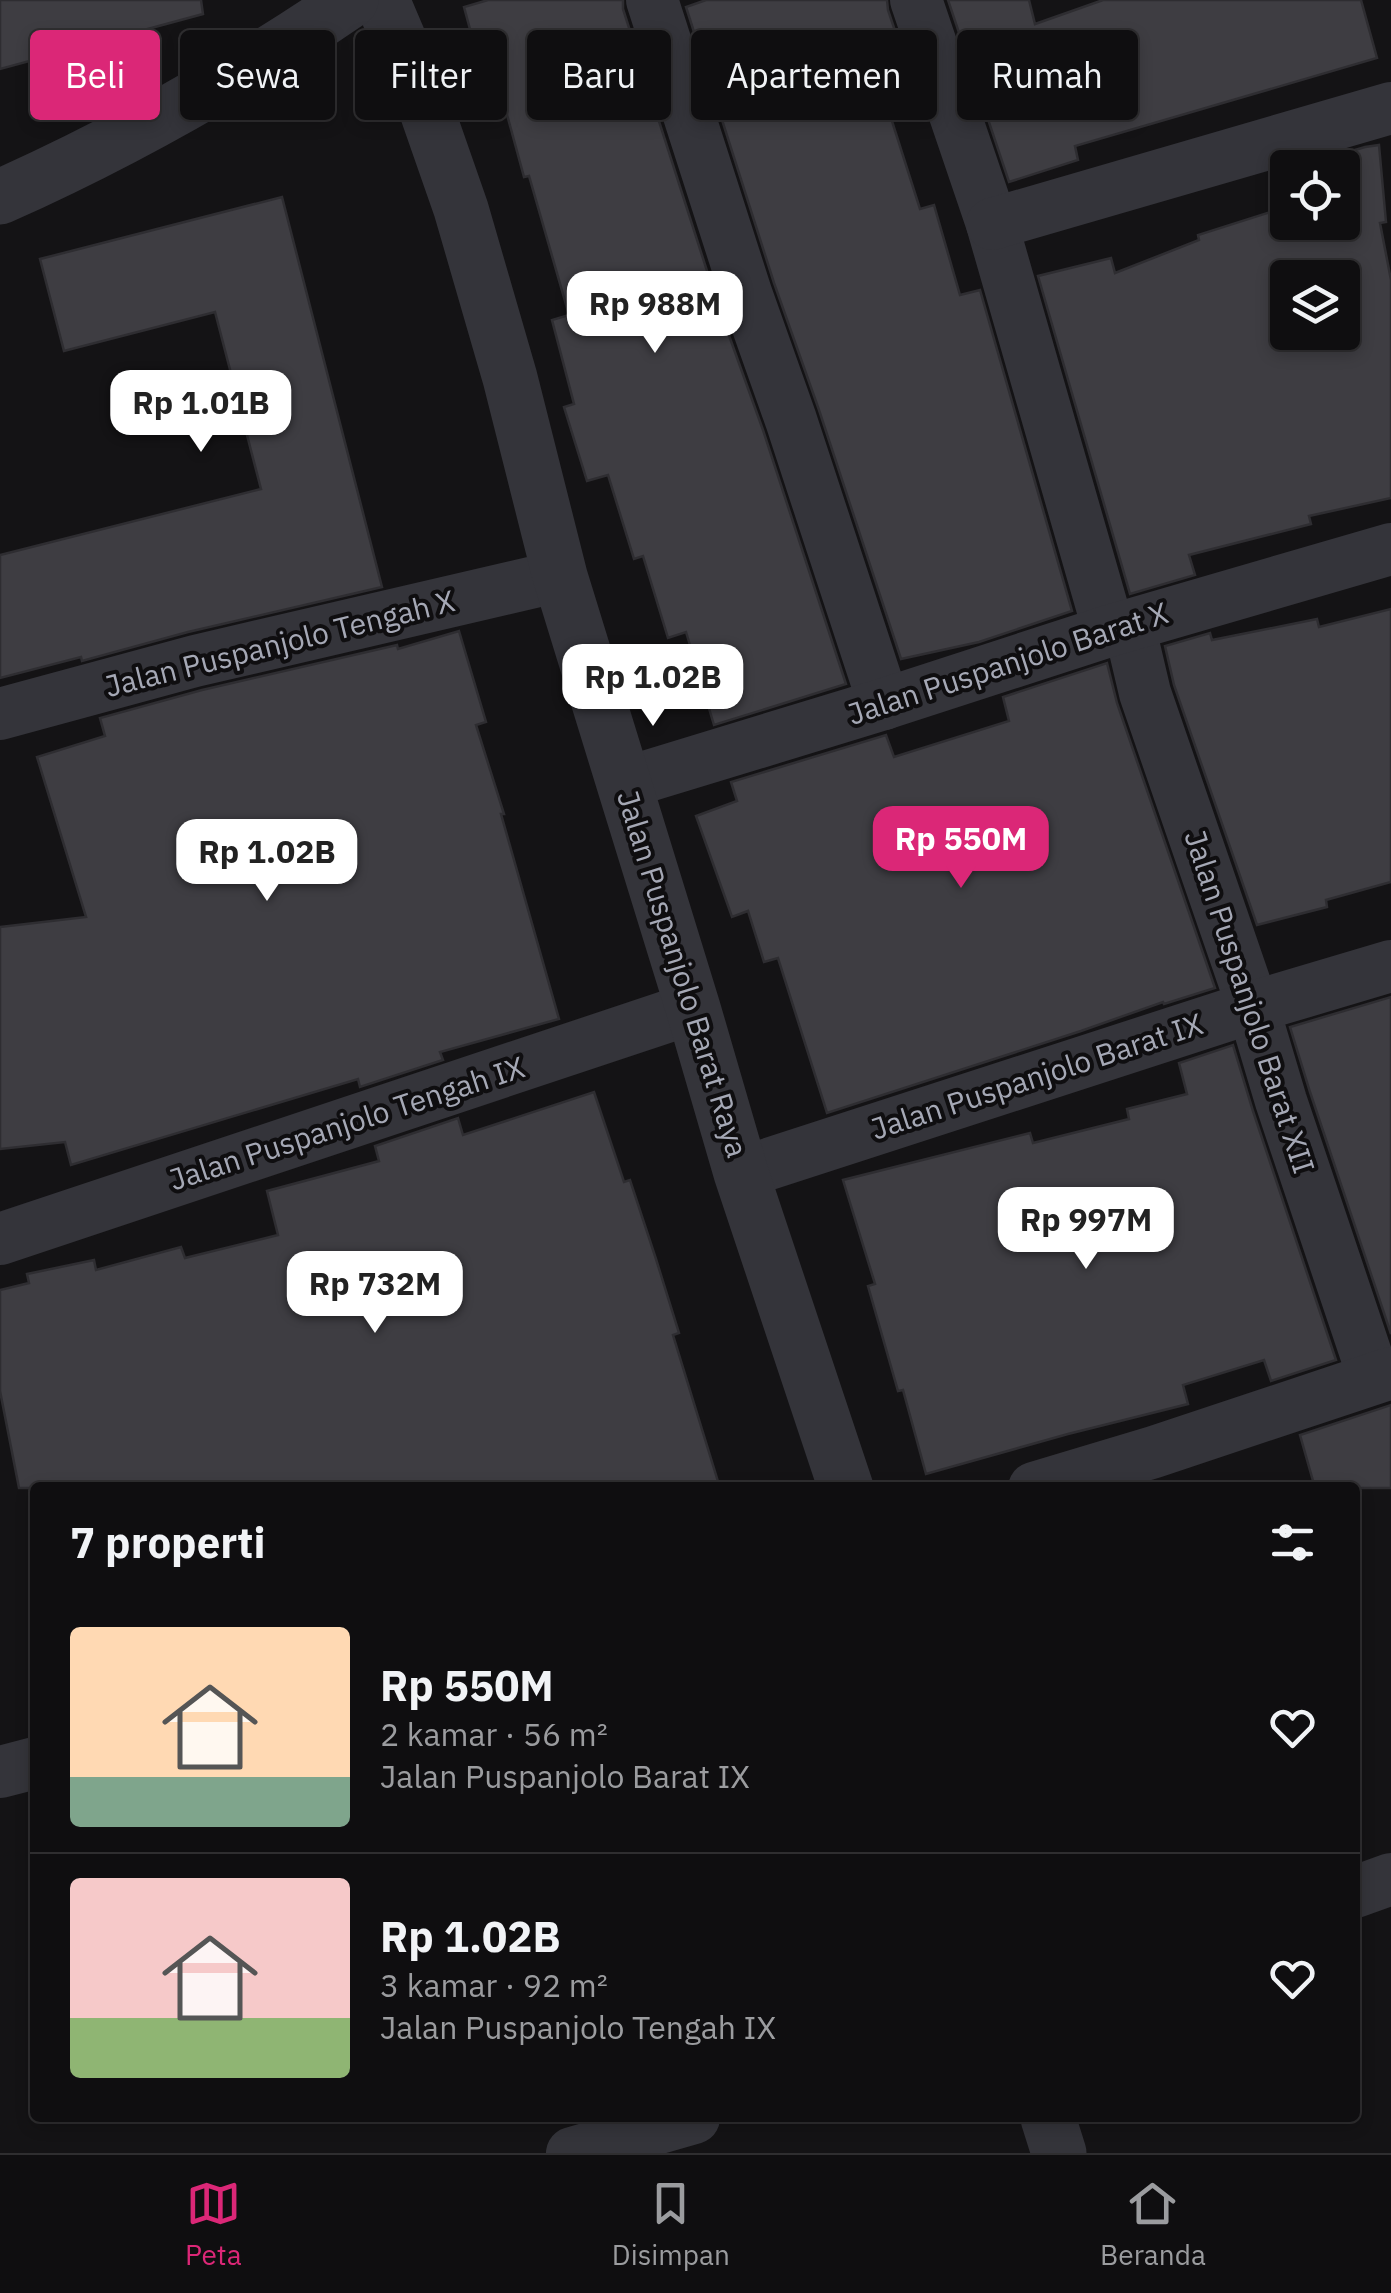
<!DOCTYPE html>
<html lang="id">
<meta charset="utf-8">
<style>
:root{--surface:#0f0e10;--page:#181719;--text:#f1f3f6;--muted:#9b9c9f;--line:#2f2e30;--accent:#db2777}
body{margin:0;font-family:"IBM Plex Sans",sans-serif;background:var(--page);color:var(--text);height:100vh;display:flex;flex-direction:column;font-size:38px;white-space:nowrap}
*{box-sizing:border-box;margin:0}
p{font-size:32px;color:var(--muted)}
.icon{flex:none;width:55px;height:55px;fill:none;stroke:currentColor;stroke-width:2;stroke-linecap:round;stroke-linejoin:round}
.map{position:relative;flex:1;overflow:hidden}
.sheet{position:absolute;left:30px;top:1482px;width:1330px;height:640px;display:flex;flex-direction:column;background:var(--surface);border-radius:10px;box-shadow:0 5px 15px #0003,0 0 0 2px var(--line)}
.sheet>*{flex:none}
.top-card{position:absolute;left:30px;top:30px;width:1332px;height:90px;display:flex;gap:20px}
.controls{position:absolute;left:1270px;top:150px;display:grid;gap:20px}
.controls a{display:grid;place-items:center;width:90px;height:90px;border-radius:10px;background:var(--surface);box-shadow:0 5px 15px #0003,0 0 0 2px var(--line);font-size:50px}
.price{position:absolute;translate:-50% -85px;padding:0 22px;border-radius:20px;background:#fff;color:#222;font-size:32px;line-height:65px;filter:drop-shadow(0 2px 5px #0008)}
.price::after{content:'';position:absolute;left:50%;top:60px;width:30px;height:22px;margin-left:-15px;background:inherit;clip-path:polygon(0 0,100% 0,50% 100%)}
.price.selected{background:var(--accent);color:#fff}
ul{padding:0;list-style:none}
li{display:flex;align-items:center;gap:30px;height:250px;padding:0 40px}
li+li{border-top:2px solid var(--line)}
li span{display:grid;place-items:center;flex:none;width:280px;height:200px;border-radius:10px;color:#555}
li>.icon{margin-inline-start:auto}
span .icon{width:120px;height:120px;fill:#fffc;stroke-width:1}
li b{font-size:42px}
h2{display:flex;justify-content:space-between;align-items:center;height:120px;padding:0 40px;font-size:42px}
.tag{padding:0 35px;border-radius:10px;background:var(--surface);box-shadow:0 5px 15px #0003,0 0 0 2px var(--line);font-size:35px;line-height:90px}
.tag.selected{background:var(--accent);color:#fff}
.tab-bar{display:flex;justify-content:space-around;align-items:center;height:140px;border-top:2px solid var(--line);background:var(--surface);font-size:28px;color:var(--muted)}
.tab-bar a{display:grid;justify-items:center;gap:5px}
.tab-bar .selected{color:var(--accent)}
.map>svg:first-child{display:block}
</style>
<div class="map">
<svg width="1391" height="2153" viewBox="0 0 1391 2153">
<rect width="100%" height="100%" fill="#141315"/>
<!-- building -->
<g fill="#3e3d42" stroke="#2e2d31" stroke-width="2.5" fill-rule="evenodd">
<path d="M 0,0 L 201,0 L 203,14 L 0,69 Z"/>
<path d="M 488,0 L 623,0 L 623,9 L 717,302 L 763,430 L 846,684 L 714,725 L 686,632 L 668,638 L 643,556 L 634,559 L 608,475 L 587,481 L 564,407 L 574,404 L 552,320 L 569,315 L 529,176 L 524,177 L 497,78 L 484,81 L 464,7 Z"/>
<path d="M 706,0 L 887,0 L 888,10 L 921,108 L 891,118 L 920,209 L 934,205 L 960,295 L 980,290 L 1072,611 L 979,642 L 901,659 L 819,410 L 774,283 L 686,7 Z"/>
<path d="M 948,0 L 1029,0 L 1035,24 L 1103,0 L 1361,0 L 1377,58 L 1075,146 L 1078,160 L 1009,182 Z"/>
<path d="M 1379,145 L 1386,222 L 1380,223 L 1391,280 L 1391,498 L 1309,516 L 1311,524 L 1189,555 L 1195,575 L 1130,594 L 1038,276 L 1111,258 L 1115,273 L 1199,240 L 1198,235 L 1286,207 L 1279,172 L 1288,169 L 1288,222 L 1342,222 L 1342,168 L 1294,168 L 1365,147 ZM 1288,278 L 1342,278 L 1342,332 L 1288,332 Z"/>
<path d="M 282,197 L 382,587 L 188,632 L 82,661 L 81,657 L 0,678 L 0,555 L 261,489 L 215,312 L 64,351 L 40,259 Z"/>
<path d="M 1391,609 L 1391,882 L 1326,900 L 1327,907 L 1257,925 L 1174,685 L 1165,646 L 1210,633 L 1212,640 L 1317,619 L 1319,627 Z"/>
<path d="M 459,631 L 486,722 L 476,725 L 504,814 L 501,814 L 559,1019 L 440,1052 L 443,1060 L 360,1087 L 358,1079 L 71,1165 L 65,1142 L 0,1149 L 0,927 L 86,917 L 37,757 L 105,736 L 100,718 L 202,690 L 397,645 L 398,649 Z"/>
<path d="M 1107,663 L 1117,703 L 1215,988 L 1164,1004 L 1163,1002 L 1081,1031 L 827,1113 L 778,958 L 764,962 L 748,911 L 732,917 L 696,816 L 737,801 L 731,782 L 886,735 L 894,757 L 1009,721 L 1003,697 Z"/>
<path d="M 1391,997 L 1391,1334 L 1310,1092 L 1290,1027 Z"/>
<path d="M 1233,1045 L 1253,1111 L 1336,1360 L 1271,1381 L 1264,1360 L 1183,1385 L 1188,1404 L 1068,1434 L 926,1474 L 903,1390 L 898,1391 L 868,1286 L 875,1284 L 843,1180 L 1030,1133 L 1033,1143 L 1129,1119 L 1127,1109 L 1187,1094 L 1179,1063 Z"/>
<path d="M 594,1092 L 624,1182 L 630,1180 L 656,1259 L 679,1333 L 673,1335 L 720,1488 L 19,1488 L 0,1391 L 0,1290 L 29,1283 L 27,1274 L 94,1260 L 96,1270 L 181,1247 L 185,1258 L 278,1235 L 267,1191 L 379,1161 L 375,1146 L 458,1118 L 463,1135 Z"/>
<path d="M 1391,1405 L 1391,1488 L 1315,1488 L 1300,1435 Z"/>
</g>
<g fill="none" stroke-linecap="round" stroke-linejoin="round">
<!-- minor -->
<g stroke="#34343a" stroke-width="52">
<path d="M 652,0 L 746,293 L 791,420 L 884,704"/>
<path d="M 916,0 L 992,224 L 1109,631"/>
<path d="M 992,224 L 1391,108"/>
<path d="M 1129,625 L 1145,693 L 1253,1007 L 1281,1101 L 1374,1378"/>
<path d="M 0,714 L 195,661 L 560,576"/>
<path d="M 625,783 L 884,704 L 1109,631 L 1391,549"/>
<path d="M 741,1173 L 1253,1007 L 1391,966"/>
<path d="M 0,1239 L 693,1008"/>
<path d="M 1034,1488 L 1154,1452 L 1391,1373"/>
<path d="M 0,1772 L 35,1763"/>
<path d="M 1355,1892 L 1391,1879"/>
<path d="M 572,2153 L 694,2118"/>
</g>
<!-- tertiary -->
<g stroke="#34343a" stroke-width="55">
<path d="M 382,0 L 416,80 L 461,209 L 510,378 L 560,576 L 693,1008 L 741,1173 L 846,1488"/>
<path d="M 0,197 C 123,142 240,76 351,0"/>
<path d="M 1048,2118 L 1059,2153"/>
</g>
</g>
<g text-anchor="middle" stroke-width="8" stroke-linejoin="round" paint-order="stroke">
<!-- street labels -->
<g font-size="30" fill="#a5a8b5" stroke="#0f0e10">
<text transform="translate(280 644) rotate(-14)" y="10">Jalan Puspanjolo Tengah X</text>
<text transform="translate(1008 664) rotate(-18)" y="10">Jalan Puspanjolo Barat X</text>
<text transform="translate(682 974) rotate(73)" y="10">Jalan Puspanjolo Barat Raya</text>
<text transform="translate(1249 1002) rotate(72)" y="10">Jalan Puspanjolo Barat XII</text>
<text transform="translate(1037 1077) rotate(-18)" y="10">Jalan Puspanjolo Barat IX</text>
<text transform="translate(347 1124) rotate(-18)" y="10">Jalan Puspanjolo Tengah IX</text>
</g>
</g>
</svg>
<div class="controls">
<a><svg class="icon" aria-label="locate" viewBox="0 0 24 24"><circle cx="12" cy="12" r="6"/><path d="M12 2v4M12 18v4M2 12h4M18 12h4"/></svg></a>
<a><svg class="icon" aria-label="layers" viewBox="0 0 24 24"><path d="M12 4l9 5-9 5-9-5zM3 14l9 5 9-5"/></svg></a>
</div>
<b class="price" style="left:655px;top:356px">Rp 988M</b>
<b class="price" style="left:201px;top:455px">Rp 1.01B</b>
<b class="price" style="left:653px;top:729px">Rp 1.02B</b>
<b class="price selected" style="left:961px;top:891px">Rp 550M</b>
<b class="price" style="left:267px;top:904px">Rp 1.02B</b>
<b class="price" style="left:1086px;top:1272px">Rp 997M</b>
<b class="price" style="left:375px;top:1336px">Rp 732M</b>
<div class="top-card">
<a class="tag selected">Beli</a>
<a class="tag">Sewa</a>
<a class="tag">Filter</a>
<a class="tag">Baru</a>
<a class="tag">Apartemen</a>
<a class="tag">Rumah</a>
</div>
<section class="sheet">
<h2>7 properti<svg class="icon" aria-label="filters" viewBox="0 0 24 24"><path d="M4 7h16M4 17h16"/><circle cx="9" cy="7" r="2"/><circle cx="15" cy="17" r="2"/></svg></h2>
<ul>
<li><span style="background:linear-gradient(#ffd9b3 75%,#7fa58c 0)"><svg class="icon" aria-label="home" viewBox="0 0 24 24"><path d="M3 11l9-7 9 7M6 9v11h12V9"/></svg></span><div><b>Rp 550M</b><p>2 kamar · 56 m²</p><p>Jalan Puspanjolo Barat IX</p></div><svg class="icon" aria-label="heart" viewBox="0 0 24 24"><path d="M12 20l-8-8c-3-5 5-10 8-4 3-6 11-1 8 4z"/></svg></li>
<li><span style="background:linear-gradient(#f6c9c9 70%,#8fb573 0)"><svg class="icon" aria-label="home" viewBox="0 0 24 24"><path d="M3 11l9-7 9 7M6 9v11h12V9"/></svg></span><div><b>Rp 1.02B</b><p>3 kamar · 92 m²</p><p>Jalan Puspanjolo Tengah IX</p></div><svg class="icon" aria-label="heart" viewBox="0 0 24 24"><path d="M12 20l-8-8c-3-5 5-10 8-4 3-6 11-1 8 4z"/></svg></li>
</ul>
</section>
</div>
<nav class="tab-bar">
<a class="selected"><svg class="icon" aria-label="map" viewBox="0 0 24 24"><path d="M3 6l6-2 6 2 6-2v14l-6 2-6-2-6 2zM9 4v14M15 6v14"/></svg>Peta</a>
<a><svg class="icon" aria-label="saved" viewBox="0 0 24 24"><path d="M7 4h10v16l-5-4-5 4z"/></svg>Disimpan</a>
<a><svg class="icon" aria-label="home" viewBox="0 0 24 24"><path d="M3 11l9-7 9 7M6 9v11h12V9"/></svg>Beranda</a>
</nav>
